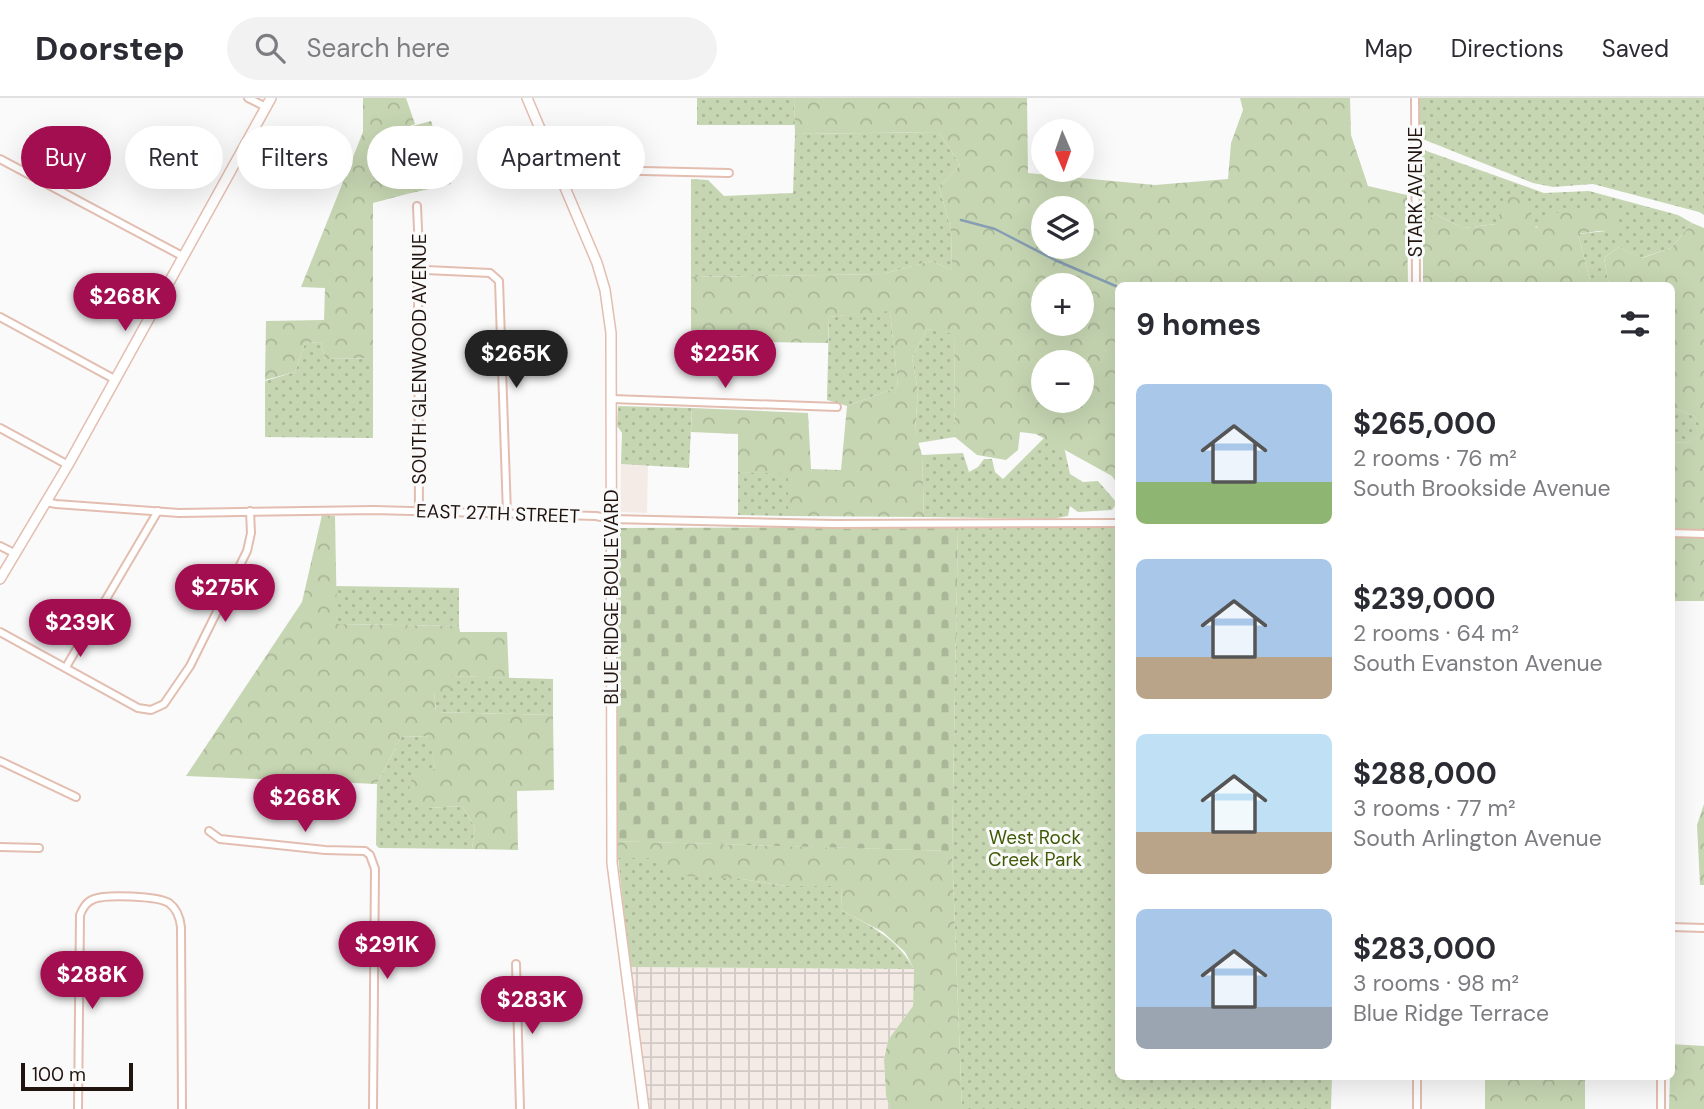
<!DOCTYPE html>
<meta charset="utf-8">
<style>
:root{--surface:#fff;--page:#f2f2f3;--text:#2b2b33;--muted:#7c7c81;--line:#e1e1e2;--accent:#a20e50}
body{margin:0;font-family:"DM Sans",sans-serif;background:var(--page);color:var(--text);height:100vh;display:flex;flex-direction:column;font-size:26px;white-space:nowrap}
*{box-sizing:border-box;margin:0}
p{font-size:23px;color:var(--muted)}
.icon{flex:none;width:38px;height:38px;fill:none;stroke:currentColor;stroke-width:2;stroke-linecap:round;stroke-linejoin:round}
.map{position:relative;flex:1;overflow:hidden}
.drawer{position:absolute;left:1115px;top:184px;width:560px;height:798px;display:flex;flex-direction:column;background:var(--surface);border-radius:10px;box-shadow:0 7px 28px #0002}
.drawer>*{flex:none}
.hud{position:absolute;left:21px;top:28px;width:665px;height:63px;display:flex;gap:14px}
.needle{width:46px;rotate:178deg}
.controls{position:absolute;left:1031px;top:21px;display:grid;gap:14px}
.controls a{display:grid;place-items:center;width:63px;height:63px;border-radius:50%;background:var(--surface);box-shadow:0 7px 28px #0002;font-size:35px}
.scale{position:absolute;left:21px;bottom:18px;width:112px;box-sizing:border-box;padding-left:7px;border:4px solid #21140f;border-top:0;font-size:19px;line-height:24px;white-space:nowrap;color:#21140f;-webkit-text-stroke:5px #fafafa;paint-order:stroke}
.price{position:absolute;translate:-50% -60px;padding:0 16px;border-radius:24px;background:var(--accent);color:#fff;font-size:23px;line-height:46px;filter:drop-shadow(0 2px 4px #0008)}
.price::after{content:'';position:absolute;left:50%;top:42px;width:21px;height:16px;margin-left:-10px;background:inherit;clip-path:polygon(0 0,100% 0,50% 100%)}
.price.on{background:#222;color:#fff}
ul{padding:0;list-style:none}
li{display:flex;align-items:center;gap:21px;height:175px;padding:0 21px}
li span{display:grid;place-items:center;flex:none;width:196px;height:140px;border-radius:10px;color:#555}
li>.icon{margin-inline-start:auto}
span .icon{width:84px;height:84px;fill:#fffc;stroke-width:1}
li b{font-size:30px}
h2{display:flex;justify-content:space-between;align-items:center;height:84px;padding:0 21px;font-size:30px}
.chip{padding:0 24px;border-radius:32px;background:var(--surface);box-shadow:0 7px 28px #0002;font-size:24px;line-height:63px}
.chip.on{background:var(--accent);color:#fff}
header{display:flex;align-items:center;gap:42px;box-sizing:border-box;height:98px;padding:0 35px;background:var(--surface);border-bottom:2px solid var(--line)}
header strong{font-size:33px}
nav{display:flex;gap:38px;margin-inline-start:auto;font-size:24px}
.search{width:490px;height:63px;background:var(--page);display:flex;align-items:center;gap:18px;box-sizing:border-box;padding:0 24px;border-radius:38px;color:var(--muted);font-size:26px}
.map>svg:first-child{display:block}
</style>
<header>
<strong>Doorstep</strong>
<div class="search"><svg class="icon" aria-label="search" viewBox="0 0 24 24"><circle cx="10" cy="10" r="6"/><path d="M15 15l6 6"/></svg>Search here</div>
<nav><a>Map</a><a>Directions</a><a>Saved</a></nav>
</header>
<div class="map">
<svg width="1704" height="1011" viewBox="0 0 1704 1011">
<defs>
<pattern id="industrial-grid" width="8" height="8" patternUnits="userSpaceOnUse" patternTransform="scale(1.75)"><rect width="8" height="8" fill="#f4ebe7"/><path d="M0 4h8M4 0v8" fill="none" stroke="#d1c9c5"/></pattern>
<pattern id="green-dots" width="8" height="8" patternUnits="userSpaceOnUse" patternTransform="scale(1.75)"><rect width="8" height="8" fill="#c6d6b2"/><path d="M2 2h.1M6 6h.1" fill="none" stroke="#aab798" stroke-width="1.8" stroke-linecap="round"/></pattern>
<pattern id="forest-crowns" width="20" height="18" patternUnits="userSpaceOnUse" patternTransform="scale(1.75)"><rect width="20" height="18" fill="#c6d6b2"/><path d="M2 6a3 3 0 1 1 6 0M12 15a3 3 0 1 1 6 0" fill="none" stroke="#aab798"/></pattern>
<pattern id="cemetery-stones" width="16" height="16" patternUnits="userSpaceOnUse" patternTransform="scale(1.75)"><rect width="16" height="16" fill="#c6d6b2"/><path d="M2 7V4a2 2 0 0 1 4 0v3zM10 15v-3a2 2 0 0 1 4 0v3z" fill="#aab798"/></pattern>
</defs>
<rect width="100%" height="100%" fill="#fafafa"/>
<!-- built -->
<path fill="#f4ebe7" d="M 621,366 L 648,367 L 647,415 L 620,414 Z"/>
<!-- industrial -->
<path fill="url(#industrial-grid)" d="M 630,869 L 914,871 L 913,908 L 888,942 L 884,962 L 886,998 L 890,1011 L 649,1011 Z"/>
<!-- green -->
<g fill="url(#green-dots)">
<path d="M 697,0 L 794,0 L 795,27 L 697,27 Z"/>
<path d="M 1420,0 L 1704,0 L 1704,117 L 1699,114 L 1593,86 L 1553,89 L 1533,85 L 1420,40 Z"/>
<path d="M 431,23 L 451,86 L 407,96 L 404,85 L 389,75 L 400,52 L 391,34 Z"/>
<path d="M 939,34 L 960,67 L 939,89 L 951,131 L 952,172 L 931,163 L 883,176 L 691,179 L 691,81 L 708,82 L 724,98 L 793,95 L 795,36 Z"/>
<path d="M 1421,51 L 1544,95 L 1589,93 L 1678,117 L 1692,125 L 1671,150 L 1641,160 L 1619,149 L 1604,160 L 1609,187 L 1582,187 L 1590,182 L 1578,136 L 1606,133 L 1496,126 L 1463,130 L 1435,116 L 1423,127 L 1419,126 L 1418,53 Z"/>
<path d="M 890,212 L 898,289 L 847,308 L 827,302 L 829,219 Z"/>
<path d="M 927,231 L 954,235 L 955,339 L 918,345 L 915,333 L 918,294 L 912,260 Z"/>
<path d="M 321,244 L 325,261 L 373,260 L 373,340 L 265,339 L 265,283 L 295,274 L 305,245 Z"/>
<path d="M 618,308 L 692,310 L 689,370 L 621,366 L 622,335 L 617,328 Z"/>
<path d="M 1671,309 L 1694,318 L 1704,333 L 1687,345 L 1671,344 Z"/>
<path d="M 1046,338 L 1059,341 L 1065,353 L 1070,376 L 1083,384 L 1098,383 L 1117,405 L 1112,412 L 1078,414 L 1070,408 L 1068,418 L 1052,421 L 924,419 L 922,357 L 963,355 L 969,374 L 978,369 L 984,361 L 992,361 L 995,374 L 1003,381 Z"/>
<path d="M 738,374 L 789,375 L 788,418 L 738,417 Z"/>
<path d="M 958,429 L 1118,430 L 1118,978 L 1332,978 L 1331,1011 L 962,1011 L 952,753 Z"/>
<path d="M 334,488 L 459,490 L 459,528 L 337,526 Z"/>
<path d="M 451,578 L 553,581 L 553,617 L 436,614 L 434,594 L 451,593 Z"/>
<path d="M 430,638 L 435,672 L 429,710 L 462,708 L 475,729 L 472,751 L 379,750 L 376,747 L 377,686 L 401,639 Z"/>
<path d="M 659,759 L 742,781 L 786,788 L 842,788 L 841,812 C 871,828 897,840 914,871 L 630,869 L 618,760 Z"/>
</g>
<!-- forest -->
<g fill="url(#forest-crowns)" fill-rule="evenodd">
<path d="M 363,0 L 406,0 L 415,26 L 392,35 L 400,52 L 389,75 L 404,85 L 407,96 L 373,105 L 373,260 L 325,261 L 321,244 L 305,245 L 295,274 L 265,282 L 266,223 L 324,222 L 325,190 L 301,189 L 363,34 Z"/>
<path d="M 794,0 L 1027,0 L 1028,75 L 1155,87 L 1228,81 L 1231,45 L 1243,12 L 1240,0 L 1350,0 L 1351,37 L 1368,88 L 1407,97 L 1408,187 L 1118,187 L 1118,387 L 1112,378 L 1036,336 L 1020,334 L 1018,352 L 1006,362 L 977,357 L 955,339 L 954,236 L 927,231 L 912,260 L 918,294 L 915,333 L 922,357 L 924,419 L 788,418 L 788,376 L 738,374 L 738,336 L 691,334 L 692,310 L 808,315 L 811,371 L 841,372 L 847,308 L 898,289 L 890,213 L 829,219 L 828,245 L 691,243 L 691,179 L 883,176 L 931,163 L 952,172 L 951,131 L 939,89 L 960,67 L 939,34 L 795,36 ZM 1082,110 L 1082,149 L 1043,149 L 1043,110 ZM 1043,187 L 1082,187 L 1082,226 L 1043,226 ZM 1082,264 L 1082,303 L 1043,303 L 1043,264 Z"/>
<path d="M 1507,96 L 1526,104 L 1536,130 L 1553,115 L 1615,111 L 1620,130 L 1578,136 L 1590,182 L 1582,187 L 1423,187 L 1423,127 L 1435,116 L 1463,130 L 1496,126 Z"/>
<path d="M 1692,125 L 1704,130 L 1704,503 L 1671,503 L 1671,344 L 1687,345 L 1703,333 L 1694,318 L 1671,309 L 1671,187 L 1609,187 L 1604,160 L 1619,149 L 1642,160 L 1671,150 Z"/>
<path d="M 322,417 L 335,418 L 337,526 L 459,528 L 460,534 L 507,534 L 509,580 L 452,578 L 451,594 L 434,594 L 436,614 L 553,617 L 554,692 L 517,693 L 518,752 L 472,751 L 475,729 L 462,708 L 429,710 L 408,696 L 413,675 L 435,671 L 429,638 L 401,639 L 377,686 L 186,678 L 302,504 Z"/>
<path d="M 1704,706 L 1704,787 L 1700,787 L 1697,727 Z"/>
<path d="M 616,743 L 952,753 L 962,1011 L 890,1011 L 886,998 L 884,962 L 888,942 L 913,908 L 914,871 L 905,854 L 883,834 L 841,812 L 842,788 L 786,788 L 742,781 L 668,777 L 659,760 L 618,760 Z"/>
<path d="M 1671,946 L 1704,948 L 1704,1011 L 1669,1011 Z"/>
<rect x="1485" y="978" width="100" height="33"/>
</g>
<!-- cemetery -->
<path fill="url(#cemetery-stones)" d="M 958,429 L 952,753 L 611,743 L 620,430 Z"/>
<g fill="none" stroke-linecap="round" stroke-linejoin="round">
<!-- stream -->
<path stroke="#869eb3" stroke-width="2.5" d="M 961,122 L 995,131 L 1055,162 L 1118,189"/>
<!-- street casing -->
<g stroke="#e3beb0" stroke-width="10">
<g id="street">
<path d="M 248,0 L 266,9"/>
<path d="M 1415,0 L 1416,187"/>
<path d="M 0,61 L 184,159"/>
<path d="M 557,71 L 729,75"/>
<path d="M 417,108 L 420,177 L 418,182 L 419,413"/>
<path d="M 420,177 L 426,172 L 490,175 L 499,183 L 507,416"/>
<path d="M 0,219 L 116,282"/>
<path d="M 612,301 L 837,309"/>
<path d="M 0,330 L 68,367"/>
<path d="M 46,404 L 56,406 L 179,415 L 374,412 L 596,418 L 611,421 L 834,426 L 1118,425"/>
<path d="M 1671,435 L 1704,436"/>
<path d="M 0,448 L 14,455"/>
<path d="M 0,534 L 138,610 L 151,612 L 164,606 L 190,568 L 247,453 L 251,435 L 250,413"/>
<path d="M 66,569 L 158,413"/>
<path d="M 0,663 L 76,699"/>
<path d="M 209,733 L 220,741 L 325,752 L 365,753 L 370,757 L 375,771 L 373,1011"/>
<path d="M 0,749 L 39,750"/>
<path d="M 1671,829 L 1704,830"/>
<path d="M 516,866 L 520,1011"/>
<path d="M 1661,978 L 1661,1011"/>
<path d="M 78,1011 L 80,817 C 83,810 86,804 94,801 C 106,796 158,798 169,805 C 177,811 180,820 181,829 L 182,1011"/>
<path d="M 1417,1011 L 1417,978"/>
</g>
</g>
<!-- secondary casing -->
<g stroke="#e3beb0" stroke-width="12">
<g id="secondary">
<path d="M 527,0 L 597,165 L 605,192 L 611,235 L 612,765 L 644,1011"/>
<path d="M 0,481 L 68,367 L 271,0"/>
</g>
</g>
<!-- street -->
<use href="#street" stroke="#fff" stroke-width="6"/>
<!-- secondary -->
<use href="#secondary" stroke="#fff" stroke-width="9"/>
</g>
<g text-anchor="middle" stroke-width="6" stroke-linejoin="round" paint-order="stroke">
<!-- street labels -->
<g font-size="19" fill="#21140f" stroke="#fafafa">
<text transform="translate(1415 94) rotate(-90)" y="7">STARK AVENUE</text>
<text transform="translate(419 261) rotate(-90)" y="7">SOUTH GLENWOOD AVENUE</text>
<text transform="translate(498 415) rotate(2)" y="7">EAST 27TH STREET</text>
<text transform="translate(611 499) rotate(-90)" y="7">BLUE RIDGE BOULEVARD</text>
</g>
<!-- park labels -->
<g font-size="19" fill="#3f5905" stroke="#fafafa">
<text x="1035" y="746">West Rock<tspan x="1035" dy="22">Creek Park</tspan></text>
</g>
</g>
</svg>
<div class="controls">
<a><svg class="needle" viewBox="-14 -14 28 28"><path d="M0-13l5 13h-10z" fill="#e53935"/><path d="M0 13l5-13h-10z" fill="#7c7c81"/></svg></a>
<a><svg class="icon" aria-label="layers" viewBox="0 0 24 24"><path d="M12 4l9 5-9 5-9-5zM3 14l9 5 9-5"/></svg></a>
<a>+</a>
<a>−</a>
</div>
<div class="scale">100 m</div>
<b class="price" style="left:125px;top:235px">$268K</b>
<b class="price on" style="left:516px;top:292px">$265K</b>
<b class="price" style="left:725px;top:292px">$225K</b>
<b class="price" style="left:225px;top:526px">$275K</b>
<b class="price" style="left:80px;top:561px">$239K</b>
<b class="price" style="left:305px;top:736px">$268K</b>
<b class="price" style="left:387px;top:883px">$291K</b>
<b class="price" style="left:92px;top:913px">$288K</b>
<b class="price" style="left:532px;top:938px">$283K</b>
<div class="hud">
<a class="chip on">Buy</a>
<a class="chip">Rent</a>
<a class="chip">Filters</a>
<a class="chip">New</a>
<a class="chip">Apartment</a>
</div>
<section class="drawer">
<h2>9 homes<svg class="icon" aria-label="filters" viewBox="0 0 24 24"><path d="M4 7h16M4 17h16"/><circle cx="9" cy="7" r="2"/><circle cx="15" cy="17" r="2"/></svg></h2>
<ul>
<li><span style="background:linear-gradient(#a9c7e8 70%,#8fb573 0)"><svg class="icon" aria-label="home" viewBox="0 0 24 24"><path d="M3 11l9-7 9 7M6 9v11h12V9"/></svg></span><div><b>$265,000</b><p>2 rooms · 76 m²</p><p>South Brookside Avenue</p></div></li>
<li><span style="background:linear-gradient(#a9c7e8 70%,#b9a48a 0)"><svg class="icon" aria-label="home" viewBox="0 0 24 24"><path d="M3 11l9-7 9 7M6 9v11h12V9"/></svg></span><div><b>$239,000</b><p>2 rooms · 64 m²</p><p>South Evanston Avenue</p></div></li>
<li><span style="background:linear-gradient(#bfe0f5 70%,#b9a48a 0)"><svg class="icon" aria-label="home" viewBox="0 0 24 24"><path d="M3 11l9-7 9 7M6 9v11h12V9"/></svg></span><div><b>$288,000</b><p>3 rooms · 77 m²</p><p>South Arlington Avenue</p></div></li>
<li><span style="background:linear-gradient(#a9c7e8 70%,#9aa5b1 0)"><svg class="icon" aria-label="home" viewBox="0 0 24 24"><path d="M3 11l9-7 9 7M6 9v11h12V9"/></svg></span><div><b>$283,000</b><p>3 rooms · 98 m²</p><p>Blue Ridge Terrace</p></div></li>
</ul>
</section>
</div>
